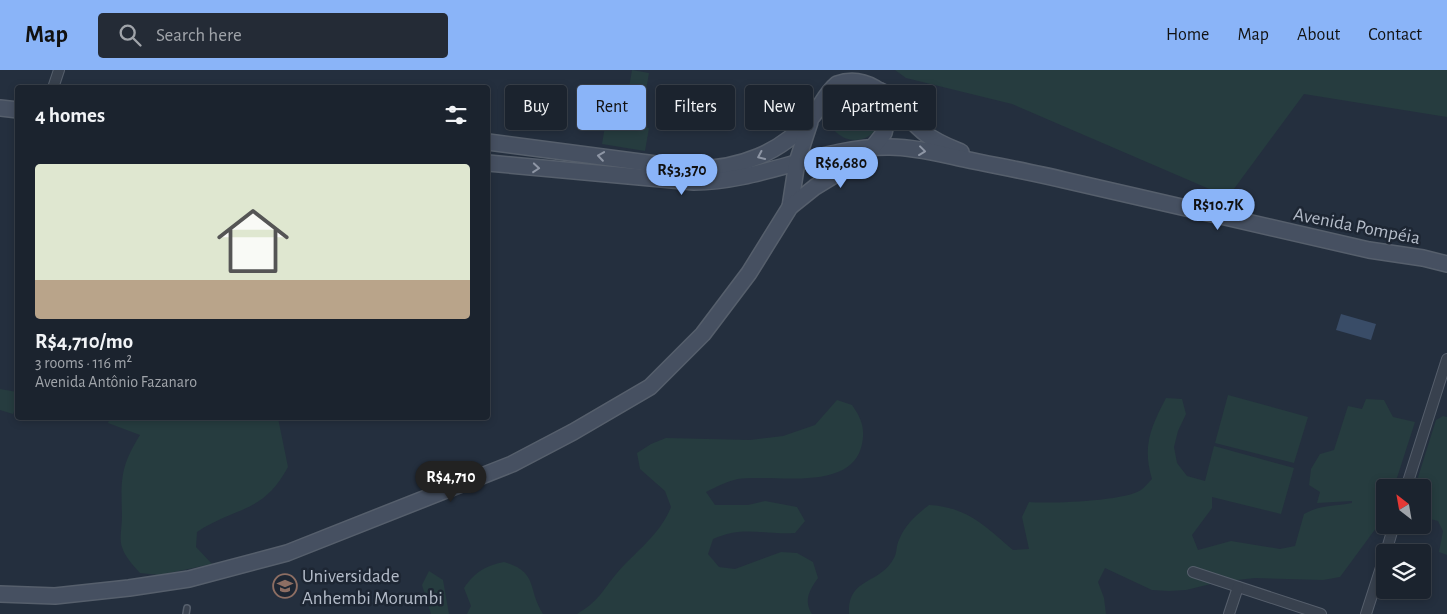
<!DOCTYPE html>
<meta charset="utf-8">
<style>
:root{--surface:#1b232e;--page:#242b36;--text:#f1f3f6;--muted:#a0a4aa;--line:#39404a;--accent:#8ab4f8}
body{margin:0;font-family:"Alegreya Sans",sans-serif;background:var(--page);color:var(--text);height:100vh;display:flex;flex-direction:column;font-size:19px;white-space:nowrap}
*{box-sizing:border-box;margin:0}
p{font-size:16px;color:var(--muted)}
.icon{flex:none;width:28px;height:28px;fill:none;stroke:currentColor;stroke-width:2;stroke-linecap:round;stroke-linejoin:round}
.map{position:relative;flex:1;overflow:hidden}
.side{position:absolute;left:15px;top:15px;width:475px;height:335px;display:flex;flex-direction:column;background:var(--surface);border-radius:5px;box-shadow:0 2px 8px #0003,0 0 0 1px var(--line)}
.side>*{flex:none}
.banner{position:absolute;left:505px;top:15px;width:475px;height:45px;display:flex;gap:10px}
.needle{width:32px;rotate:329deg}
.controls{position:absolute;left:1376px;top:409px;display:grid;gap:10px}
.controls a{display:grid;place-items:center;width:55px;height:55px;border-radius:5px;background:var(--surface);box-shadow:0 2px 8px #0003,0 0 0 1px var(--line);font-size:25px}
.price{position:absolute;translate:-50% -42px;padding:0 11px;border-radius:18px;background:var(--accent);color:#111;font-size:16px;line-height:32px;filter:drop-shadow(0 1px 2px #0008)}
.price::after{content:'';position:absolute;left:50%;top:30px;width:15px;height:11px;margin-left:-8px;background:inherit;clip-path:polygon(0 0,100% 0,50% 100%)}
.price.current{background:#222;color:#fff}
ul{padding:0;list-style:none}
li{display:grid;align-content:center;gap:10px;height:265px;padding:0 20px}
li span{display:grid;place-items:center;height:155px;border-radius:5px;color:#555}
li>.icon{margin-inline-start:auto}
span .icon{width:90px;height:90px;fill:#fffc;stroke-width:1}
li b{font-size:21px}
h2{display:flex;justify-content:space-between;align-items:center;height:60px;padding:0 20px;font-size:21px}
.chip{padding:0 18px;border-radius:5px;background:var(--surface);box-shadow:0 2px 8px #0003,0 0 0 1px var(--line);font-size:18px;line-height:45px}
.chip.current{background:var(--accent);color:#111}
header{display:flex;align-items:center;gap:30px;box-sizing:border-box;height:70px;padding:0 25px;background:var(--accent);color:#111}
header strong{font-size:24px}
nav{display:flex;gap:28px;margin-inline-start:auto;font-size:18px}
.search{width:350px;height:45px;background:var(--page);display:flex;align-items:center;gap:12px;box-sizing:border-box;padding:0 18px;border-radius:5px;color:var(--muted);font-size:19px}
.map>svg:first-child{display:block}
</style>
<header>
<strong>Map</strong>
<div class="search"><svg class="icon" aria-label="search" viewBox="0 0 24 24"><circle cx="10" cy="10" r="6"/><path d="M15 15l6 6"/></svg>Search here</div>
<nav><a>Home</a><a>Map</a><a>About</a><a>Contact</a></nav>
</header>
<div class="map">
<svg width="1447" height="544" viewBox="0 0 1447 544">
<rect width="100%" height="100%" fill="#242f3e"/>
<!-- green -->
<g fill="#263c3f">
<path d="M 632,0 L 649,3 L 643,38 L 626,35 Z"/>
<path d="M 895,0 L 1447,0 L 1447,47 L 1304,24 L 1228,127 L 1012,34 L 906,8 Z"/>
<circle cx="855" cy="43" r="27"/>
<path d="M 606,50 L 649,58 L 645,81 L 602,74 Z"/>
<path d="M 0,319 L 17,322 L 17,334 L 13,344 L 0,340 Z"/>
<path d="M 1228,325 L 1308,347 L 1294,393 L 1215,373 Z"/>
<path d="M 1166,328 L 1182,329 L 1186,344 L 1178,361 L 1174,377 L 1177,393 L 1187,406 L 1205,411 L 1214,376 L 1294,398 L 1281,444 L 1212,427 L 1212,438 L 1192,465 L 1198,480 L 1231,471 L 1280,479 L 1295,476 L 1304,444 C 1323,434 1332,437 1352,433 L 1352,431 L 1317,433 L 1320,422 L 1309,415 L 1311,399 L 1320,384 L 1334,380 L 1348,336 L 1362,339 L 1366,329 L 1384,330 L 1393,347 L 1415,352 L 1394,417 L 1385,418 L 1385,438 L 1379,454 L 1340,507 L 1323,510 L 1255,508 L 1219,512 L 1186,520 L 1169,521 L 1152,520 L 1105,498 L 1098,512 L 1104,528 L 1106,544 L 849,544 C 847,507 880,515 894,488 C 897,483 896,476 899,470 C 905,455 916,445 929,435 C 967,437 985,456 1013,480 L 1029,479 L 1022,447 L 1029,432 C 1049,434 1126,431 1141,420 C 1145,417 1149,412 1152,409 C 1142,376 1151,357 1166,328 Z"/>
<path d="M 837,330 L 852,335 C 862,349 866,360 861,378 C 848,422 772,404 738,409 C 727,411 716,417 706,422 L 715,435 L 748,435 L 765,431 L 797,437 L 805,451 L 795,463 C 764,465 743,455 713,469 L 708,484 L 719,497 L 735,499 L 781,482 L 797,483 L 813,492 L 818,508 C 810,519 803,531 812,544 L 577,544 C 599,531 602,521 617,503 C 636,481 660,465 671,437 L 665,421 L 640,399 L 637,383 L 651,374 L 666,368 L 750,370 L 783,366 L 815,355 Z"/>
<path d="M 1443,346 L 1447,347 L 1447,485 L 1439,482 L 1443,461 L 1438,451 L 1423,447 L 1422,418 L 1415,417 L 1436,350 Z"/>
<path d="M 110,348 L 278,348 L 288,397 C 263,444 236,436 197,462 L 196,477 L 212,494 L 160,505 L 140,503 C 133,495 125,487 122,477 C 119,469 122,456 122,446 C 121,410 120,397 140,365 L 108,353 Z"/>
<path d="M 504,492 C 539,502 527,519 543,544 L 467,544 L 471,536 L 464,518 C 475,502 485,496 504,492 Z"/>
<path d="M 429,501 L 443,510 L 449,544 L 431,544 L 422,515 Z"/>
</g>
<!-- water -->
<path fill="#394c67" d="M 1341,244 L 1376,254 L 1371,270 L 1336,260 Z"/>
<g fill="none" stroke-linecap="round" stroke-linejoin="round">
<!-- service casing -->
<g stroke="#565f6c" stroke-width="8">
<path id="service" d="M 186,544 L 187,538"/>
</g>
<!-- minor casing -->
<g stroke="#565f6c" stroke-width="12">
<g id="minor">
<path d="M 53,18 L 59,0"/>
<path d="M 1406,418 L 1447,289"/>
<path d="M 1386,482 L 1394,455"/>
<path d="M 1193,502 L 1321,544"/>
<path d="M 1229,544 L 1238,517"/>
<path d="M 1366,544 L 1385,485"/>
</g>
</g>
<!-- secondary casing -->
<g stroke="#565f6c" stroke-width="18">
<g id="secondary">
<path d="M 0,38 L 18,40"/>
<path d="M 488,72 L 694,99 C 739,99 781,83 811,48 C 821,37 825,24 837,14 C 876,0 899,43 926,64 C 936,72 949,77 961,82"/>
<path d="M 488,93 L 694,112 C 761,112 822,76 890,77 C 915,77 940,84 964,89 C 997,96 1031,102 1064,110 C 1166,133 1267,157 1369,180 L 1423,188 L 1447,194"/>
<path d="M 790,137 L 797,92 L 810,52"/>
<path d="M 0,524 L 55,526 L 129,518 L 189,509 L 287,483 L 512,394 L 573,362 L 650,317 L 703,264 L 749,203 L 790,137 L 815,117 L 856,92 L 873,77 L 884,63 L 889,42 L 887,31 L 881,21"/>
</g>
</g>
<!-- service -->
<use href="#service" stroke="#38414e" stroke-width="5"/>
<!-- minor -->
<use href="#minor" stroke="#38414e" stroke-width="10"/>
<!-- secondary -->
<use href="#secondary" stroke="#465061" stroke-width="15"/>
</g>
<!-- one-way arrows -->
<defs><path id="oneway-chevron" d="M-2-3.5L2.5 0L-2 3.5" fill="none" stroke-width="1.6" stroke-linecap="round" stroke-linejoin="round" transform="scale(1.25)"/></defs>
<g stroke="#8e96a5">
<use href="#oneway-chevron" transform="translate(922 81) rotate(7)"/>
<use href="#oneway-chevron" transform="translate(601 86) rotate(-172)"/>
<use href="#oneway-chevron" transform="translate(761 86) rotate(155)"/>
<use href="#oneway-chevron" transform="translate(536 98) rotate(5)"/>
</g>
<!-- icons -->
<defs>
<g id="university-ring" transform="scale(1.25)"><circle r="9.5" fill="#1d2633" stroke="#8d6e63" stroke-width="1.5"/><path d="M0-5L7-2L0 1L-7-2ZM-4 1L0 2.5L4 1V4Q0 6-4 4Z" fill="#8d6e63"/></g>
</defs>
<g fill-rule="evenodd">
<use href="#university-ring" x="285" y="516"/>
</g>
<g text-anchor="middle" stroke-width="5" stroke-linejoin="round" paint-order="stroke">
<!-- street labels -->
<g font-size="19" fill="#b4bcc9" stroke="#1d2633">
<text transform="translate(1357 155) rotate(11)" y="7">Avenida Pompéia</text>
</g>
<!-- poi labels -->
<g font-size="19" fill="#b4bcc9" stroke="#1d2633" text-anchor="start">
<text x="302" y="512">Universidade<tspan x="302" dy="22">Anhembi Morumbi</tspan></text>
</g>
</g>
</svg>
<div class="controls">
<a><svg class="needle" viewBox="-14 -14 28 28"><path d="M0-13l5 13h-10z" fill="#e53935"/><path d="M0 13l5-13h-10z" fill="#a0a4aa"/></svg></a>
<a><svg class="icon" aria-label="layers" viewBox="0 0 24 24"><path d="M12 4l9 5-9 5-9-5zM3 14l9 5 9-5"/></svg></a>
</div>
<b class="price" style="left:841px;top:119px">R$6,680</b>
<b class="price" style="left:682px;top:126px">R$3,370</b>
<b class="price" style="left:1218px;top:161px">R$10.7K</b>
<b class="price current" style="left:451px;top:433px">R$4,710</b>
<div class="banner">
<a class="chip">Buy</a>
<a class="chip current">Rent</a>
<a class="chip">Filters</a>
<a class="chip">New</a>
<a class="chip">Apartment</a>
</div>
<section class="side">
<h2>4 homes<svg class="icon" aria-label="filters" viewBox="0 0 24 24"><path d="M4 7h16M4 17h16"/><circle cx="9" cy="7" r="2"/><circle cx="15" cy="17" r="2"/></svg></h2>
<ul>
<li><span style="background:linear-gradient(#dfe7d0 75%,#b9a48a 0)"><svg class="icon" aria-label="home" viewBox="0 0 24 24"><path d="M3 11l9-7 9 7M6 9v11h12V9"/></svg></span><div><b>R$4,710/mo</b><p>3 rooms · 116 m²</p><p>Avenida Antônio Fazanaro</p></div></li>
</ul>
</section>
</div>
